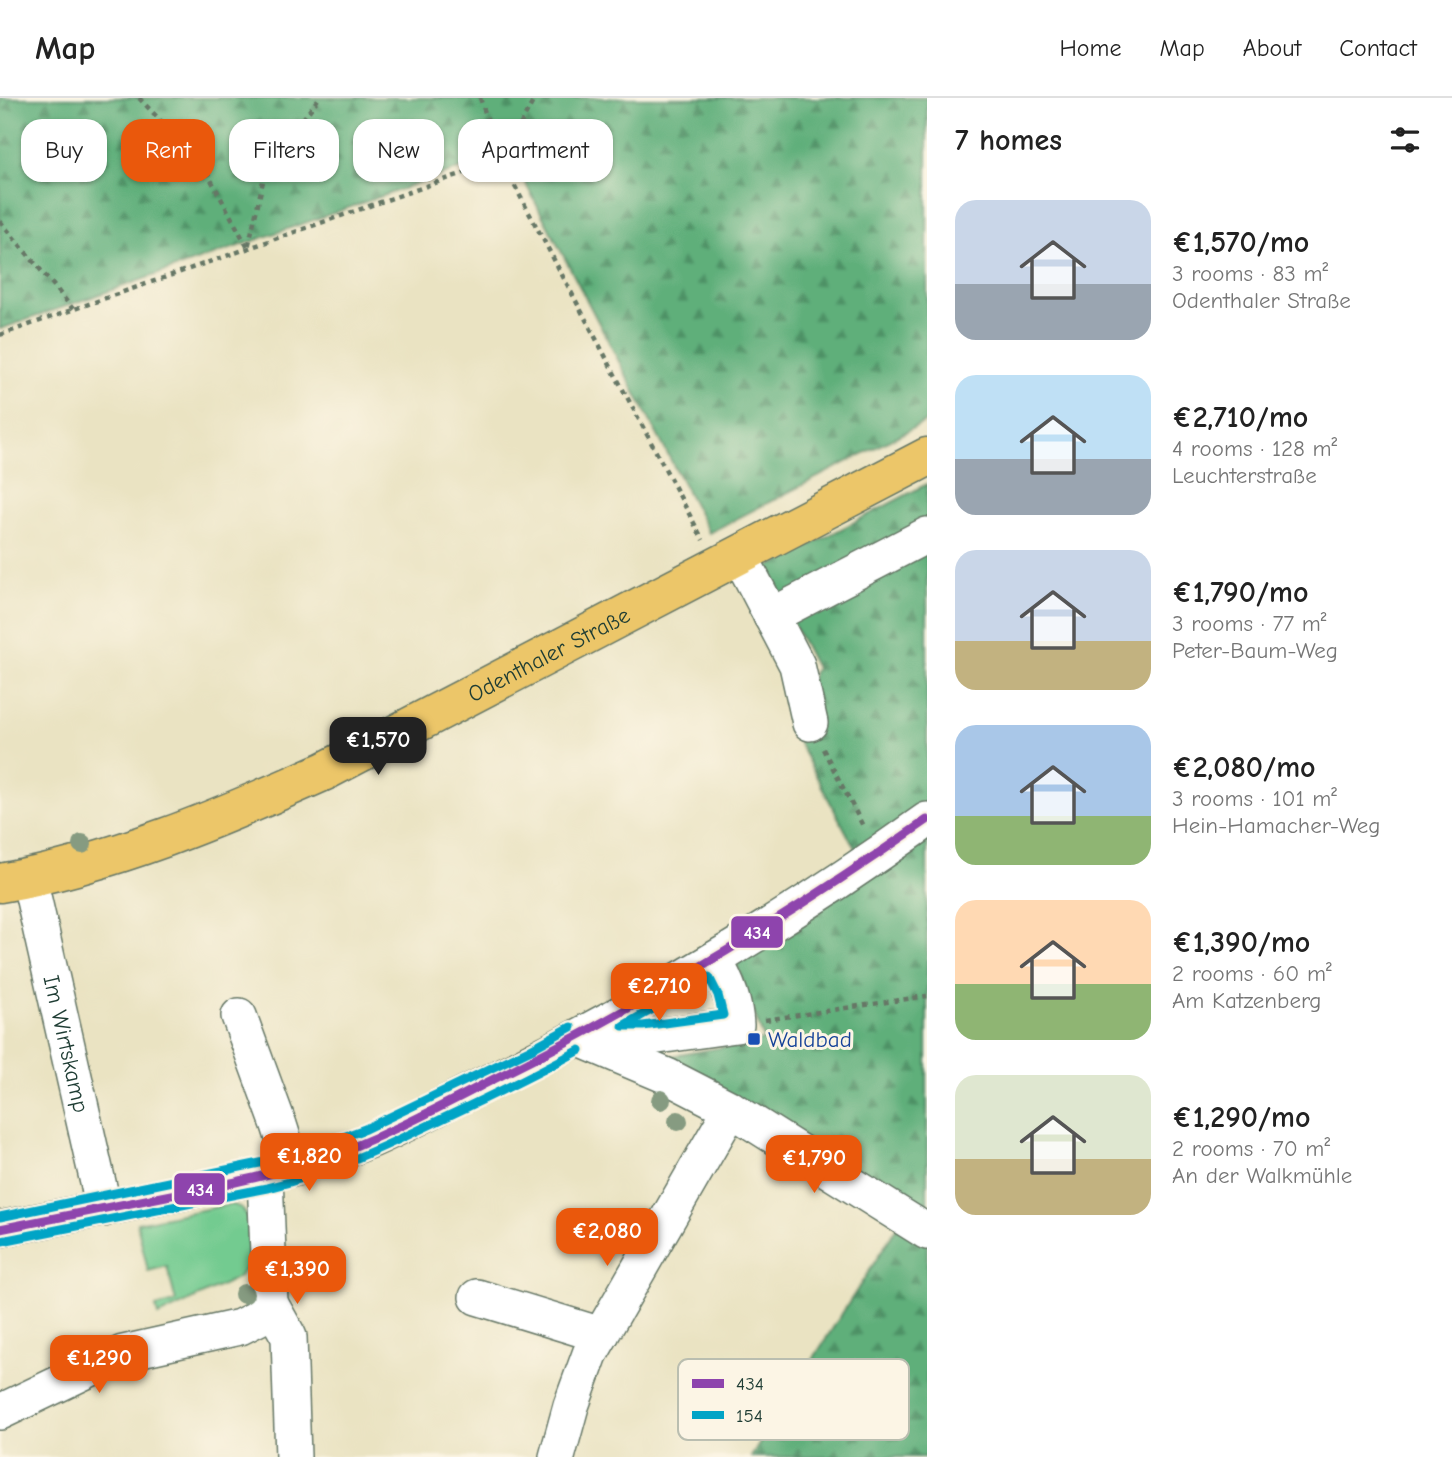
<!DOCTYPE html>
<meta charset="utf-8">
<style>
:root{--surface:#fff;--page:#f6f6f6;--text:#222;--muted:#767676;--line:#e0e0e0;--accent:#ea580c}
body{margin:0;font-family:"Comic Neue",sans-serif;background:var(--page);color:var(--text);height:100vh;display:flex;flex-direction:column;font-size:26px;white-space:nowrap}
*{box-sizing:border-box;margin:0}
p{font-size:23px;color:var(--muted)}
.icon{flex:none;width:38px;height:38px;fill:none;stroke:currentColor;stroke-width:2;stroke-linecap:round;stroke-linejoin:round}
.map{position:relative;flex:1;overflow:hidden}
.drawer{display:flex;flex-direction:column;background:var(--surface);width:525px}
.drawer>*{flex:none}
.guide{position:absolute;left:21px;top:21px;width:665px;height:63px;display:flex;gap:14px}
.price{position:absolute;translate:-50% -60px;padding:0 16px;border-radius:14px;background:var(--accent);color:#fff;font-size:23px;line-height:46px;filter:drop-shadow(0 2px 4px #0008)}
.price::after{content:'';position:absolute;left:50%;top:42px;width:21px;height:16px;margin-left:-10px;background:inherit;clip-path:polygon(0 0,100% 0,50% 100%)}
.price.on{background:#222;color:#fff}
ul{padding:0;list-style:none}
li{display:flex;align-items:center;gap:21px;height:175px;padding:0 28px}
li span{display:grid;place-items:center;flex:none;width:196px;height:140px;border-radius:21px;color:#555}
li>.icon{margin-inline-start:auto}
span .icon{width:84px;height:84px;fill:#fffc;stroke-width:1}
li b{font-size:30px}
h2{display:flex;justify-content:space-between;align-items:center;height:84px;padding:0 28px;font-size:30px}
.pill{padding:0 24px;border-radius:21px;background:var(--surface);box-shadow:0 2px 5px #0004;font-size:24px;line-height:63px}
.pill.on{background:var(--accent);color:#fff}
header{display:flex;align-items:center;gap:42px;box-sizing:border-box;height:98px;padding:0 35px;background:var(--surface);border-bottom:2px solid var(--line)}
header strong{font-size:33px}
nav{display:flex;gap:38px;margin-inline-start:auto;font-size:24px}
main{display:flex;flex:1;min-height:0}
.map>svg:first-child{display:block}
</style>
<header>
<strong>Map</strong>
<nav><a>Home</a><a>Map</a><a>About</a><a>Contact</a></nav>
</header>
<main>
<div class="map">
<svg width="927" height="1359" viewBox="0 0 927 1359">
<defs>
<pattern id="forest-firs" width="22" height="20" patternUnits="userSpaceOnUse" patternTransform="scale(1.75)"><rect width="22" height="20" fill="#5eaf7a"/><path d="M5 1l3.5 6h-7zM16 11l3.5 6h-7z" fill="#4d9065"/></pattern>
</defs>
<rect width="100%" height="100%" fill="#fcf5e5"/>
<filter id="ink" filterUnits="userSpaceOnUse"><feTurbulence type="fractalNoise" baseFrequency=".0143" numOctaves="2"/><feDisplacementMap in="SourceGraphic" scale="14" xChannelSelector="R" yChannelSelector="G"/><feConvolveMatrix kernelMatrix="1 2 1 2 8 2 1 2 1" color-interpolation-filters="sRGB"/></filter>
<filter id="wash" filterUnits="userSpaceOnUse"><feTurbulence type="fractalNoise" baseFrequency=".00686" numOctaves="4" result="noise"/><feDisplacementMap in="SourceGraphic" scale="28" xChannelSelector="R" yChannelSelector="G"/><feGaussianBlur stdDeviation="1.57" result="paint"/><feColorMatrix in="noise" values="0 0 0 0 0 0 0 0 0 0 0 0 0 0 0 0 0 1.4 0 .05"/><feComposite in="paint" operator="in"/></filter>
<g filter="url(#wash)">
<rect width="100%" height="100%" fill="#eae3c2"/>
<!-- green -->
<path fill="#73cb90" stroke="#498462" stroke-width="2" d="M 231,1106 L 242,1110 L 248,1120 L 248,1168 L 237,1180 L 158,1218 L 156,1209 L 176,1204 L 167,1168 L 148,1173 L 137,1125 Z"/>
<!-- forest -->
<g fill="url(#forest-firs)" stroke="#3e7657" stroke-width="2">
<path d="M 0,0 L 927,0 L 927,323 L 709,435 L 509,54 L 0,231 Z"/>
<path d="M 927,386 L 927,708 L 859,758 L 788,625 L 816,570 L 765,471 Z"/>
<path d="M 927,736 L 927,1359 L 751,1359 L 909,1110 L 666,959 L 764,942 L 736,865 Z"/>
</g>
</g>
<g filter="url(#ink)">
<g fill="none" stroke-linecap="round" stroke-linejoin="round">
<!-- minor casing -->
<g stroke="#676" stroke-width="38">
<g id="minor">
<path d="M 739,456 L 797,567 L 810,625"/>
<path d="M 771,518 L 927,437"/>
<path id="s1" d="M 29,780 L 104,1111"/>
<path d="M 239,918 L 279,1027 L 293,1071"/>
<path d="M 577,940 L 667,978 L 731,1011 L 927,1134"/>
<path d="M 591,940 L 644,940 L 736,927 C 735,903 726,882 714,862"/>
<path d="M 0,1131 L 265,1078 C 301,1068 337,1056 371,1042 C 405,1027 438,1009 471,993 C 630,916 783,825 927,722"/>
<path d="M 477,1199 L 601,1237"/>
<path d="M 270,1205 L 289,1239 L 293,1359"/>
<path d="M 0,1314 L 123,1255 L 240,1229 L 258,1220 L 270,1205 L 265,1078"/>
<path d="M 557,1359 L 571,1308 L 590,1256 L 731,1011"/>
</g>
</g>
<!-- major casing -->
<g stroke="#676" stroke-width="41">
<g id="major">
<path id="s2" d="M 0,785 C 112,766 222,719 325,673 L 927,359"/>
</g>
</g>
<!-- path -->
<g stroke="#676" stroke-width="4.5" stroke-dasharray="5 5" stroke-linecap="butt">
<path d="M 139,0 L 203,67 L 248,150 L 266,70 L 319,0"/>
<path d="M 480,0 L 501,61"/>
<path d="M 501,62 L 535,0"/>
<path d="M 0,123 L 73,211"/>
<path d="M 0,237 L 501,62 L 703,442"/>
<path d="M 823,651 L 864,730"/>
<path d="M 765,922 L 927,898"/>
</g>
<!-- minor -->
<use href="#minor" stroke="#fff" stroke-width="35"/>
<!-- major -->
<use href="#major" stroke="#ecc669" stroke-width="38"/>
<!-- bus-1 casing -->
<g stroke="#fcf5e5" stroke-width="14">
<path id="bus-1" d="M 0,1131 C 57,1120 114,1108 171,1097 C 221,1087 271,1078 320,1061 C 380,1041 436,1011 492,982 C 644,907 788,819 927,722"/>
</g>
<!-- bus-2 casing -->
<g stroke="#fcf5e5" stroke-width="14">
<g id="bus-2">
<path d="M 709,879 L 718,897 L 723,917 L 643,928 L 623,928 Z"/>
<path d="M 0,1119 L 289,1059 L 365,1031 L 529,952 L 571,929"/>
<path d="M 2,1143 L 267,1090 C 330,1075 388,1047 446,1019 C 491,998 536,976 580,952"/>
</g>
</g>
<!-- bus-1 -->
<use href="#bus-1" stroke="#8e44ad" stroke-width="9"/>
<!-- bus-2 -->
<use href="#bus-2" stroke="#02a4c6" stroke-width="9"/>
</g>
<!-- trees -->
<g fill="#869b81">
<circle cx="82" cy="746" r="10"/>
<circle cx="661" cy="1002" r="10"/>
<circle cx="678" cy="1023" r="10"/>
<circle cx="244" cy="1196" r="10"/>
</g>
</g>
<!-- markers -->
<rect fill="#1a4fb4" stroke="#fcf5e5" stroke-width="2.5" x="747" y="934" width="14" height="14" rx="3.5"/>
<g text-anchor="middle" stroke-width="6" stroke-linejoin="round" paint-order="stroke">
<!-- street labels -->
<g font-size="23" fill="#1f3d34" stroke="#fcf5e5">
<text dy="8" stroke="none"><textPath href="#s2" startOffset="597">Odenthaler Straße</textPath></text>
<text dy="8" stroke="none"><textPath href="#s1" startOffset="170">Im Wirtskamp</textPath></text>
</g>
<!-- transit labels -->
<g font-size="23" fill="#164399" stroke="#fcf5e5" text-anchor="start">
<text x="768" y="949">Waldbad</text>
</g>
</g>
<!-- legend -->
<rect x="678" y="1261" width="231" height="81" rx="10" fill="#fcf5e5" stroke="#babeb0" stroke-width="2"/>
<rect x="692" y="1281" width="32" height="9" fill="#8e44ad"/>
<rect x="692" y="1313" width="32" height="8" fill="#02a4c6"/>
<g font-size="19" fill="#1f3d34">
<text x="736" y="1292">434</text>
<text x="736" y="1324">154</text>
</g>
<g stroke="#fcf5e5" stroke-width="2.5">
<rect x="730" y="817" width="54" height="34" rx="7" fill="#8e44ad"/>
<rect x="173" y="1074" width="53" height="34" rx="7" fill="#8e44ad"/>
</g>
<g font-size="19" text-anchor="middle" font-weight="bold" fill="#fff">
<text x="757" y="841">434</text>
<text x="200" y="1098">434</text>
</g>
</svg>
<b class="price on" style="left:378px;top:679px">€1,570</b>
<b class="price" style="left:659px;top:925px">€2,710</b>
<b class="price" style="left:309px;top:1095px">€1,820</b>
<b class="price" style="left:814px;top:1097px">€1,790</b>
<b class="price" style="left:607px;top:1170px">€2,080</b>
<b class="price" style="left:297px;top:1208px">€1,390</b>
<b class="price" style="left:99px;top:1297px">€1,290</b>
<div class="guide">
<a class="pill">Buy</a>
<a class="pill on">Rent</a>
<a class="pill">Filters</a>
<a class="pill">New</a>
<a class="pill">Apartment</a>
</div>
</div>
<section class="drawer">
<h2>7 homes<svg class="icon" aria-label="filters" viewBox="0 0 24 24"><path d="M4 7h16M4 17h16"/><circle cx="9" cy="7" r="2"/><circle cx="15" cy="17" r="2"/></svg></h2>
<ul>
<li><span style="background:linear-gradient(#c9d6e8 60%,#9aa5b1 0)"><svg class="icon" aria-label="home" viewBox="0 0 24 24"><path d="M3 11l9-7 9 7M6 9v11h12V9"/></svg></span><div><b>€1,570/mo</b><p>3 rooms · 83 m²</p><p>Odenthaler Straße</p></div></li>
<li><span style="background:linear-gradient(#bfe0f5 60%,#9aa5b1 0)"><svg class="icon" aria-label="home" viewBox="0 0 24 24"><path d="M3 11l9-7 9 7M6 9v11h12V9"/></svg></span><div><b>€2,710/mo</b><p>4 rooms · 128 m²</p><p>Leuchterstraße</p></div></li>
<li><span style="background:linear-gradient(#c9d6e8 65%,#c2b280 0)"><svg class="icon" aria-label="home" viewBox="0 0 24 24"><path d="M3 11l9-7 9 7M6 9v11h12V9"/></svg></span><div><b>€1,790/mo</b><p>3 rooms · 77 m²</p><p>Peter-Baum-Weg</p></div></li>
<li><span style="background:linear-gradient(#a9c7e8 65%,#8fb573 0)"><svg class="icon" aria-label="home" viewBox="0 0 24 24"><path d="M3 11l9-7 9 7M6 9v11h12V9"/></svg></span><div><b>€2,080/mo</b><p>3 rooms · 101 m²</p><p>Hein-Hamacher-Weg</p></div></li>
<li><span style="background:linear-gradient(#ffd9b3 60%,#8fb573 0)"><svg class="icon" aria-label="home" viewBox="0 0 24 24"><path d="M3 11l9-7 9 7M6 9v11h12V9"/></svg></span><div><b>€1,390/mo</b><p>2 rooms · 60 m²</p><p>Am Katzenberg</p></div></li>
<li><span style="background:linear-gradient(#dfe7d0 60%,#c2b280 0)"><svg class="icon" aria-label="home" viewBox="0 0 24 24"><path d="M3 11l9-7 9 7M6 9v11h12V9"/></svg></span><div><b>€1,290/mo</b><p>2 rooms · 70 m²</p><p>An der Walkmühle</p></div></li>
</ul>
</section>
</main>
